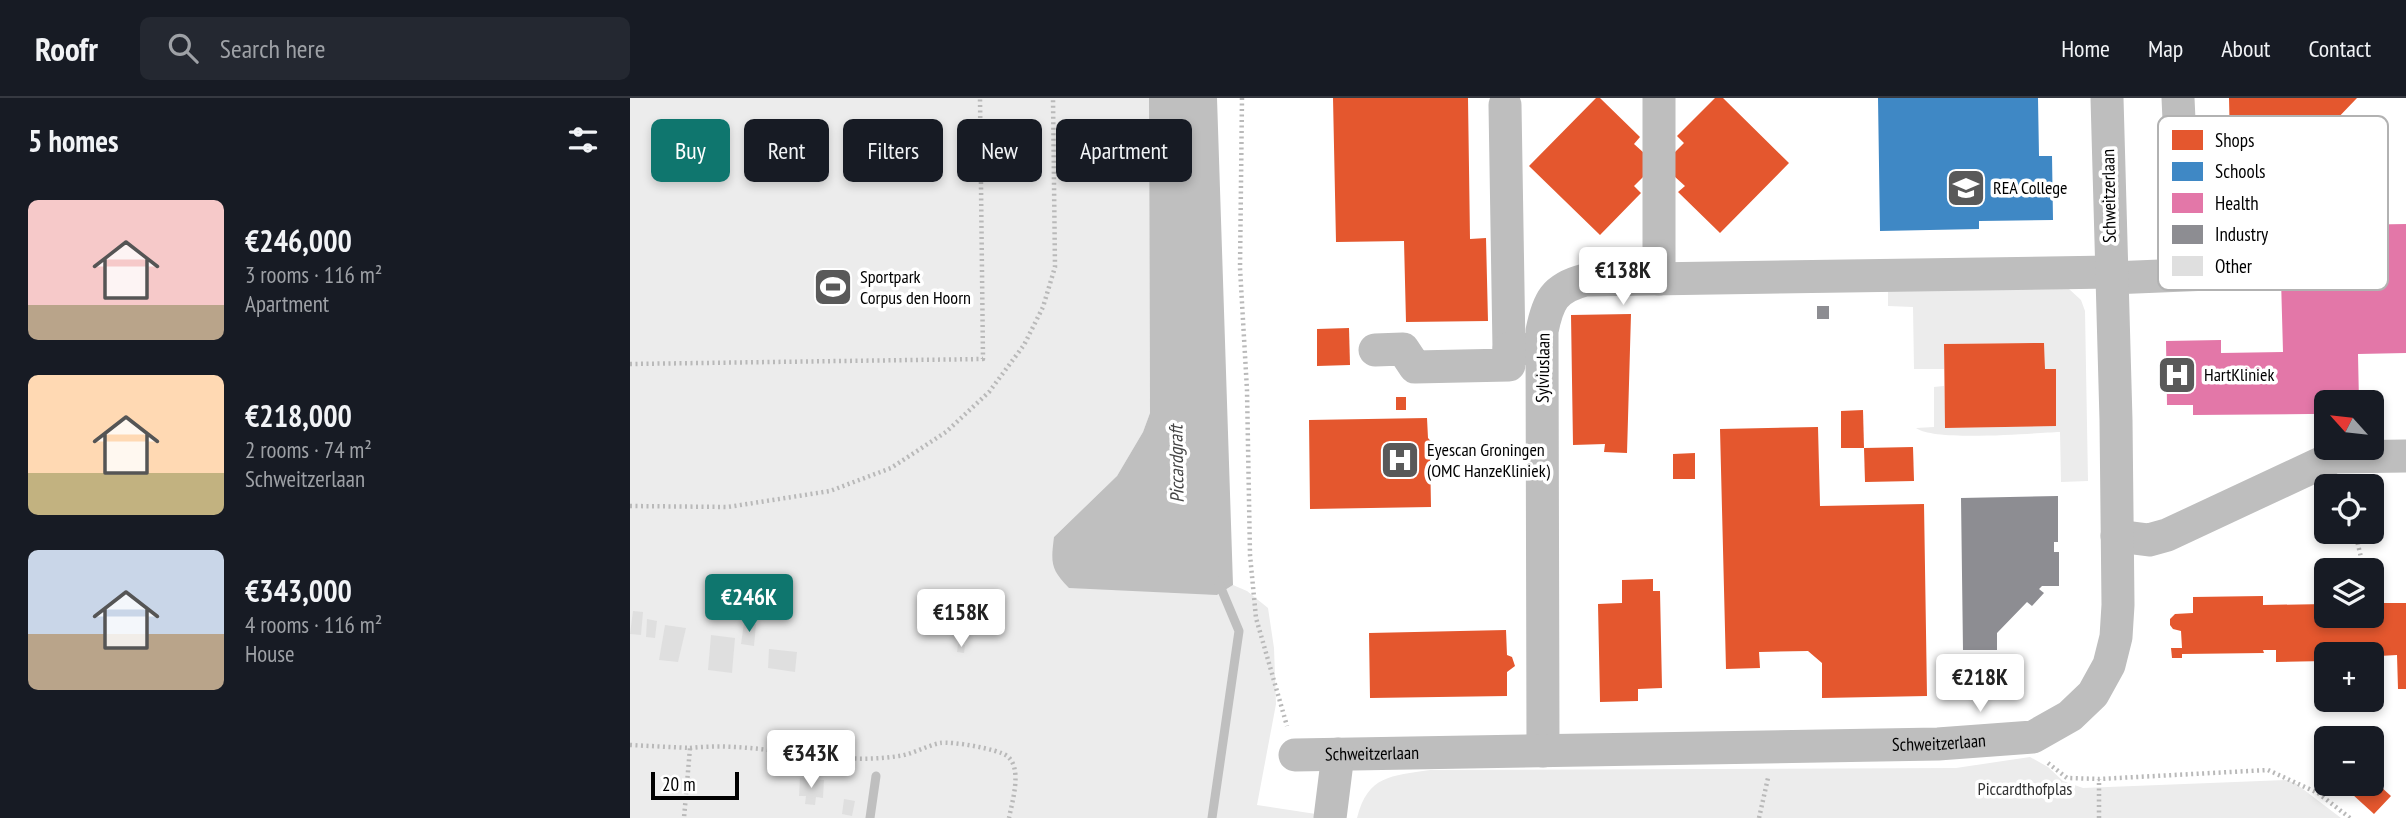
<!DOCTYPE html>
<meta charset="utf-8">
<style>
:root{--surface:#171b24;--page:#242831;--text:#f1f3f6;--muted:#9ea1a6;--line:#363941;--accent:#0f766e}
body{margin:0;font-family:"PT Sans Narrow",sans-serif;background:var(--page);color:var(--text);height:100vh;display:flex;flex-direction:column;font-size:26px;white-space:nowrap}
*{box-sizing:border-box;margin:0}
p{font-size:23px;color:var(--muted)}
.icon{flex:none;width:38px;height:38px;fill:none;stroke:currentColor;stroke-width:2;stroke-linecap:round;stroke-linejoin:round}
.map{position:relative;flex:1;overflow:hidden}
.panel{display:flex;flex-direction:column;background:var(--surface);width:630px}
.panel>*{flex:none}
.guide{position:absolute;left:21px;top:21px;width:665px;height:63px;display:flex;gap:14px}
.needle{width:46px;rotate:297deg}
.controls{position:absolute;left:1684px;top:292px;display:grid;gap:14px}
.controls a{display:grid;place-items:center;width:70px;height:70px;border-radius:10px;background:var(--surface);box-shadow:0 4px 10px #0003;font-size:35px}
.scale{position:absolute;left:21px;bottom:18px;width:88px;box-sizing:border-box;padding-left:7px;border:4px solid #000;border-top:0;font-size:19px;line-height:24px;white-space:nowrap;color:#000;-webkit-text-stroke:5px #fff;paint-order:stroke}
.price{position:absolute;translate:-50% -60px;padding:0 16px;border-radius:7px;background:#fff;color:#222;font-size:23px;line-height:46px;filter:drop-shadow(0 2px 4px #0008)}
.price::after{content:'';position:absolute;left:50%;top:42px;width:21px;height:16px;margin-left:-10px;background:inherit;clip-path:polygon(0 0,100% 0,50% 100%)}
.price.active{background:var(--accent);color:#fff}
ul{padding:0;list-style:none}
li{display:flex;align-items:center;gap:21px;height:175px;padding:0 28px}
li span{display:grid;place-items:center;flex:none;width:196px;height:140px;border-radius:10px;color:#555}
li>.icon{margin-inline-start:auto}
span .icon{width:84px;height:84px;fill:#fffc;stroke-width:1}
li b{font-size:30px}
h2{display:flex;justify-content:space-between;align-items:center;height:84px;padding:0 28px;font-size:30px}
.chip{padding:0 24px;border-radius:10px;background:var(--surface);box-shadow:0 4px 10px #0003;font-size:24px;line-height:63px}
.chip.active{background:var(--accent);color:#fff}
header{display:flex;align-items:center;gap:42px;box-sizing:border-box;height:98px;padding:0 35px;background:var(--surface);border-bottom:2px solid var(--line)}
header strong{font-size:33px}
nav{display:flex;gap:38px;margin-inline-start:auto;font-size:24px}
.search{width:490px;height:63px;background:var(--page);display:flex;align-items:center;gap:18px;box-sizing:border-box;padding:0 24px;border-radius:10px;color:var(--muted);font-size:26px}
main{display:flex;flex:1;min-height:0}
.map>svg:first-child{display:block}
</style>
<header>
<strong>Roofr</strong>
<div class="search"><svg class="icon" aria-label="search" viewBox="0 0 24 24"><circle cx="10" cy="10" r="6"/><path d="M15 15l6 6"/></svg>Search here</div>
<nav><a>Home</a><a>Map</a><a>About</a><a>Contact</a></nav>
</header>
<main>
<section class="panel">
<h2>5 homes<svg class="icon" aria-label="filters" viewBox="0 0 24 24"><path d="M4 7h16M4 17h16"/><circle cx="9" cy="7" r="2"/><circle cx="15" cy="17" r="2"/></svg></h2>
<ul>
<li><span style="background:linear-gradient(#f6c9c9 75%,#b9a48a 0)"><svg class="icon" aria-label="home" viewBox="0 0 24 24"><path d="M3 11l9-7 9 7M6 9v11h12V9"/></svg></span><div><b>€246,000</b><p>3 rooms · 116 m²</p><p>Apartment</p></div></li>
<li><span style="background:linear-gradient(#ffd9b3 70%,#c2b280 0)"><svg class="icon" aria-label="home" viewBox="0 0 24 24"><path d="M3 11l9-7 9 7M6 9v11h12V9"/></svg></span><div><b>€218,000</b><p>2 rooms · 74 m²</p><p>Schweitzerlaan</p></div></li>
<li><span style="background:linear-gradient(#c9d6e8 60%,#b9a48a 0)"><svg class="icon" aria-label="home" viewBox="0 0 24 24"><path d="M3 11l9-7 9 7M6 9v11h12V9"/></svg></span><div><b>€343,000</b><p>4 rooms · 116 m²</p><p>House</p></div></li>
</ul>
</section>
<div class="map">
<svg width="1776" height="720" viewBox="0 0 1776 720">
<rect width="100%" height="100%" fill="#fff"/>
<!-- green -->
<g fill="#ececec">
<path d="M 0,0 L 519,0 L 520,315 L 513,334 L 487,378 L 424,439 L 587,497 L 603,487 L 617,493 L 638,510 L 644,550 L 646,606 L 627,707 L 699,718 L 700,720 L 0,720 Z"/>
<path d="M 1439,191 L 1451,202 L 1455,213 L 1458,383 L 1431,384 L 1430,334 C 1402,335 1305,344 1286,330 L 1304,329 L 1304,289 L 1314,288 L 1316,330 L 1426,328 L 1426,272 L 1415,271 L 1414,245 L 1314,246 L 1314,271 L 1284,271 L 1283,209 L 1258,208 L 1258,192 Z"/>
<path d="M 1400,659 L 1418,669 L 1433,683 L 1453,690 L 1656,682 L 1665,685 L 1711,720 L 727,720 C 738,677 761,678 800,672 L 1326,670 Z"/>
</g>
<!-- water -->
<path fill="#bfbfbf" d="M 519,0 L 587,0 L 603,487 L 587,497 L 439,490 C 420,471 421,464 424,439 L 487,378 L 513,334 L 520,315 Z"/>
<!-- shops -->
<g fill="#e4572e">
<path d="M 703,0 L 838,0 L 840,141 L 856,140 L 858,223 L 776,224 L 774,143 L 706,144 Z"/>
<path d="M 966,0 L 970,0 L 1010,39 L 1004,46 L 1014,55 L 1014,78 L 1004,88 L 1011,95 L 970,137 L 899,68 Z"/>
<path d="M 1085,0 L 1093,0 L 1159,65 L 1090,135 L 1048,94 L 1055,88 L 1044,78 L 1044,55 L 1054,45 L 1047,38 Z"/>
<path d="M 1599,0 L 1727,0 L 1703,25 L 1704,51 L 1668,52 L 1668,43 L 1600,44 Z"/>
<path d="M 1001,216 L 997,355 L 974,354 L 975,346 L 943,347 L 941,217 Z"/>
<path d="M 719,230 L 720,267 L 687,268 L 687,231 Z"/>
<path d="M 1414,245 L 1415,271 L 1426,271 L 1426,328 L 1315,330 L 1314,246 Z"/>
<rect x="766" y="299" width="10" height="13"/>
<path d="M 1233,312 L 1234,350 L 1211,350 L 1211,313 Z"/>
<path d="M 797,320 L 798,340 L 805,348 L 800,354 L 801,409 L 680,411 L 679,322 Z"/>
<path d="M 1188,329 L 1190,408 L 1294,406 L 1297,598 L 1192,600 L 1192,565 L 1178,553 L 1129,554 L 1130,570 L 1096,571 L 1090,331 Z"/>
<path d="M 1283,349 L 1284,383 L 1235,384 L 1234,350 Z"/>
<path d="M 1065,355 L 1065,381 L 1043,381 L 1043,356 Z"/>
<path d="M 1023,481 L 1023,493 L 1030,493 L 1032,590 L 1008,591 L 1008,603 L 970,604 L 968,506 L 992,505 L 992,482 Z"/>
<path d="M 1741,490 L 1746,495 L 1747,505 L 1776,505 L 1776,591 L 1768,591 L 1767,557 L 1749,558 L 1749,562 L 1741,562 L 1741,556 L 1696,556 L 1696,563 L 1646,564 L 1646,552 L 1633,552 L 1634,555 L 1552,556 L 1552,560 L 1542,560 L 1541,550 L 1552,550 L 1551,533 L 1543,531 L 1540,527 L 1540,521 L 1545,516 L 1563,515 L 1563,499 L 1633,498 L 1633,507 L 1696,506 L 1696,518 L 1741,518 Z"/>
<path d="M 876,532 L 877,557 L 882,559 L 885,568 L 877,574 L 877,598 L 740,600 L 739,535 Z"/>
<path d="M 1741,680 L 1761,698 L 1744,716 L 1711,686 L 1741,686 Z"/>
</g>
<!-- schools -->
<path fill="#3f88c5" d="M 1248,0 L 1408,0 L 1409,58 L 1422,58 L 1423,122 L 1349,123 L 1349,131 L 1250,133 Z"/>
<!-- health -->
<path fill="#e377a8" d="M 1776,126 L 1776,255 L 1728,256 L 1729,304 L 1696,304 L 1696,316 L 1680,316 L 1563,317 L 1563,307 L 1537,307 L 1536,243 L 1591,242 L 1591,255 L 1653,254 L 1651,181 L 1653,181 L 1653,166 L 1661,166 L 1660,128 Z"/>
<!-- industry -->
<g fill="#8d8d92">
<rect x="1187" y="208" width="12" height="13"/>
<path d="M 1428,398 L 1428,444 L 1424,444 L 1424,454 L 1429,454 L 1429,488 L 1412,488 L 1409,491 L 1414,495 L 1402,508 L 1397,504 L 1367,535 L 1367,552 L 1333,552 L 1331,400 Z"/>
</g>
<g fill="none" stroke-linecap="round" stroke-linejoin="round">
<!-- stream -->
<g stroke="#bfbfbf" stroke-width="9">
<path d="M 240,720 L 246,678"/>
<path d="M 582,720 L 609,533 L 588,483"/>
</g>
</g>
<!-- building -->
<g fill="#dfdfdf">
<path d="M 3,513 L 13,514 L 11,537 L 0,536 Z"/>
<path d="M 17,521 L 27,523 L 25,540 L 16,539 Z"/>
<path d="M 114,525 L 126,526 L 124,548 L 111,546 Z"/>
<path d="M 35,527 L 56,530 L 48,564 L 29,562 Z"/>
<path d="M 81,537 L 105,540 L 102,575 L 78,572 Z"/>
<path d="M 328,546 L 335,547 L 334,555 L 327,554 Z"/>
<path d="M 139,551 L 167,554 L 165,574 L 138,570 Z"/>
<path d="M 170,680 L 194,682 L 193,700 L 186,699 L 185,707 L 175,706 L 176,698 L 169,698 Z"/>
<path d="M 214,701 L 225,703 L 222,718 L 212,716 Z"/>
</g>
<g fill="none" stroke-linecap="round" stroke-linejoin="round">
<!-- path -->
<g stroke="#b9b9b9" stroke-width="4.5" stroke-dasharray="2 3.5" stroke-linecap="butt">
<path d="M 612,0 L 610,170 L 617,292 L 620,457 L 626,520 L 657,628"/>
<path d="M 0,266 L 353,261 L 350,0"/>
<path d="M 0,408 L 98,409 L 200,393 L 261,370 L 316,334 L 359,294 L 394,247 L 413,209 L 425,169 L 423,0"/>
<path d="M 1725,434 L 1734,472"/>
<path d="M 0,647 L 60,650 L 54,720"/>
<path d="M 60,650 C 129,642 200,669 269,658 C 283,656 296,648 310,645 C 322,643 368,651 377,658 C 393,670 382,704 379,720"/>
<path d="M 1418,665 L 1437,680 L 1469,681 L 1638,672 L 1688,695 L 1720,720"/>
<path d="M 1129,720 L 1138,680"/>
<path d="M 1469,720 L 1469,681"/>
</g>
<!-- minor -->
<g stroke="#bebebe" stroke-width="33">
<path d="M 1548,0 L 1550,44"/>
<path d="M 875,7 L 879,251"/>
<path d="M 1481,180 L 1629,174"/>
<path d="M 1029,181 L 1029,0"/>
<path d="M 745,252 L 773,251 L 785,269 L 879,267 L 879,251 L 892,251"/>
<path d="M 1487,438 L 1519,442 L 1537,437 L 1704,359 L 1776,358"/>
<path d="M 913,653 L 912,233 C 918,203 924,190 955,182 L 1481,174"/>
<path id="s1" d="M 665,657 L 1308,646 L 1403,639 L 1440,618 L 1463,596 L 1479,567 L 1486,539 L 1488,507 L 1486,322 L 1477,0"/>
<path d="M 700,720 L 708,656"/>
</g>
</g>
<!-- icons -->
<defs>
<g id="university-square" transform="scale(2.0125)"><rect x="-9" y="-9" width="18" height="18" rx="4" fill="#595959" stroke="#fff"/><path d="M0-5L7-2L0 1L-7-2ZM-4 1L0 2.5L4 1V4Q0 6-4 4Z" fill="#fff"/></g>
<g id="stadium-square" transform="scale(2.0125)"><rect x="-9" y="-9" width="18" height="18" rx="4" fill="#595959" stroke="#fff"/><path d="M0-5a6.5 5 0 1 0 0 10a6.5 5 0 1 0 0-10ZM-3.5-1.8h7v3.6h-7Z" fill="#fff"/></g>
<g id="hospital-square" transform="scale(2.0125)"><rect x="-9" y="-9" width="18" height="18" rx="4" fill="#595959" stroke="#fff"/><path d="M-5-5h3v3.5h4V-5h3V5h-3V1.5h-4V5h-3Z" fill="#fff"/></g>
</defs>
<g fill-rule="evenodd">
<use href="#university-square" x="1336" y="90"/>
<use href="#stadium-square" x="203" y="189"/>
<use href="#hospital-square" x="1547" y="277"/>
<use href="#hospital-square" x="770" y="362"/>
</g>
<g text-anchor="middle" stroke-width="7" stroke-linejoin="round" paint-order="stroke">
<!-- poi labels -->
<g font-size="18" fill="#000" stroke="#fff" text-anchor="start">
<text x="1363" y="96">REA College</text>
<text x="230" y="185">Sportpark<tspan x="230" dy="21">Corpus den Hoorn</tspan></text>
<text x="1574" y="283">HartKliniek</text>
<text x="797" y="358">Eyescan Groningen<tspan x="797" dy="21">(OMC HanzeKliniek)</tspan></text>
</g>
<!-- street labels -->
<g font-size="18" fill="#000" stroke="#fff">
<text transform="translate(1479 98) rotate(-91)" y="6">Schweitzerlaan</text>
<text transform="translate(913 270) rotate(-89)" y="6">Sylviuslaan</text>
<text dy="6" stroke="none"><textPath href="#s1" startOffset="644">Schweitzerlaan</textPath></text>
<text dy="6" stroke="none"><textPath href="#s1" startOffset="77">Schweitzerlaan</textPath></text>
</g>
<!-- park labels -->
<g font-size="18" fill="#333" stroke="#fff">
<text x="1395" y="697">Piccardthofplas</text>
</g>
<!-- water labels -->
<g font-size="19" font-style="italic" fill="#444" stroke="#fff">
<text transform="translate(546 366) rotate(-91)" y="7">Piccardgraft</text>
</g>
</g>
<!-- legend -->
<rect x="1528" y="18" width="230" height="174" rx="10" fill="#fff" stroke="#b2b2b2" stroke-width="2"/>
<rect x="1542" y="32" width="31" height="20" fill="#e4572e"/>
<rect x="1542" y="64" width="31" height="19" fill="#3f88c5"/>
<rect x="1542" y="95" width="31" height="20" fill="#e377a8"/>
<rect x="1542" y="127" width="31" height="19" fill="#8d8d92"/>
<rect x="1542" y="158" width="31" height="20" fill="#dfdfdf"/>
<g font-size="19" fill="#000">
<text x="1585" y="49">Shops</text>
<text x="1585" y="80">Schools</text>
<text x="1585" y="112">Health</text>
<text x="1585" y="143">Industry</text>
<text x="1585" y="175">Other</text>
</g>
</svg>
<div class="controls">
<a><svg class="needle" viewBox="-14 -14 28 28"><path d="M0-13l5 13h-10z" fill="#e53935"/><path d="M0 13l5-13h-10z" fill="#9ea1a6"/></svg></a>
<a><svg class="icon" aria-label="locate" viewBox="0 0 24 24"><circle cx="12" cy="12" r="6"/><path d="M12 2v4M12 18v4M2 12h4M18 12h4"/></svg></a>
<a><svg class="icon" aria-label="layers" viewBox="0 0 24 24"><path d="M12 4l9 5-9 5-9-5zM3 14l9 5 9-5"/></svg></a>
<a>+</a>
<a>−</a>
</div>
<div class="scale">20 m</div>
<b class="price" style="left:993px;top:209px">€138K</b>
<b class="price active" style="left:119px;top:536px">€246K</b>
<b class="price" style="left:331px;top:551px">€158K</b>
<b class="price" style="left:1350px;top:616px">€218K</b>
<b class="price" style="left:181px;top:692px">€343K</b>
<div class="guide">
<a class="chip active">Buy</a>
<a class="chip">Rent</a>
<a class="chip">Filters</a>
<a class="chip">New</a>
<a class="chip">Apartment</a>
</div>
</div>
</main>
